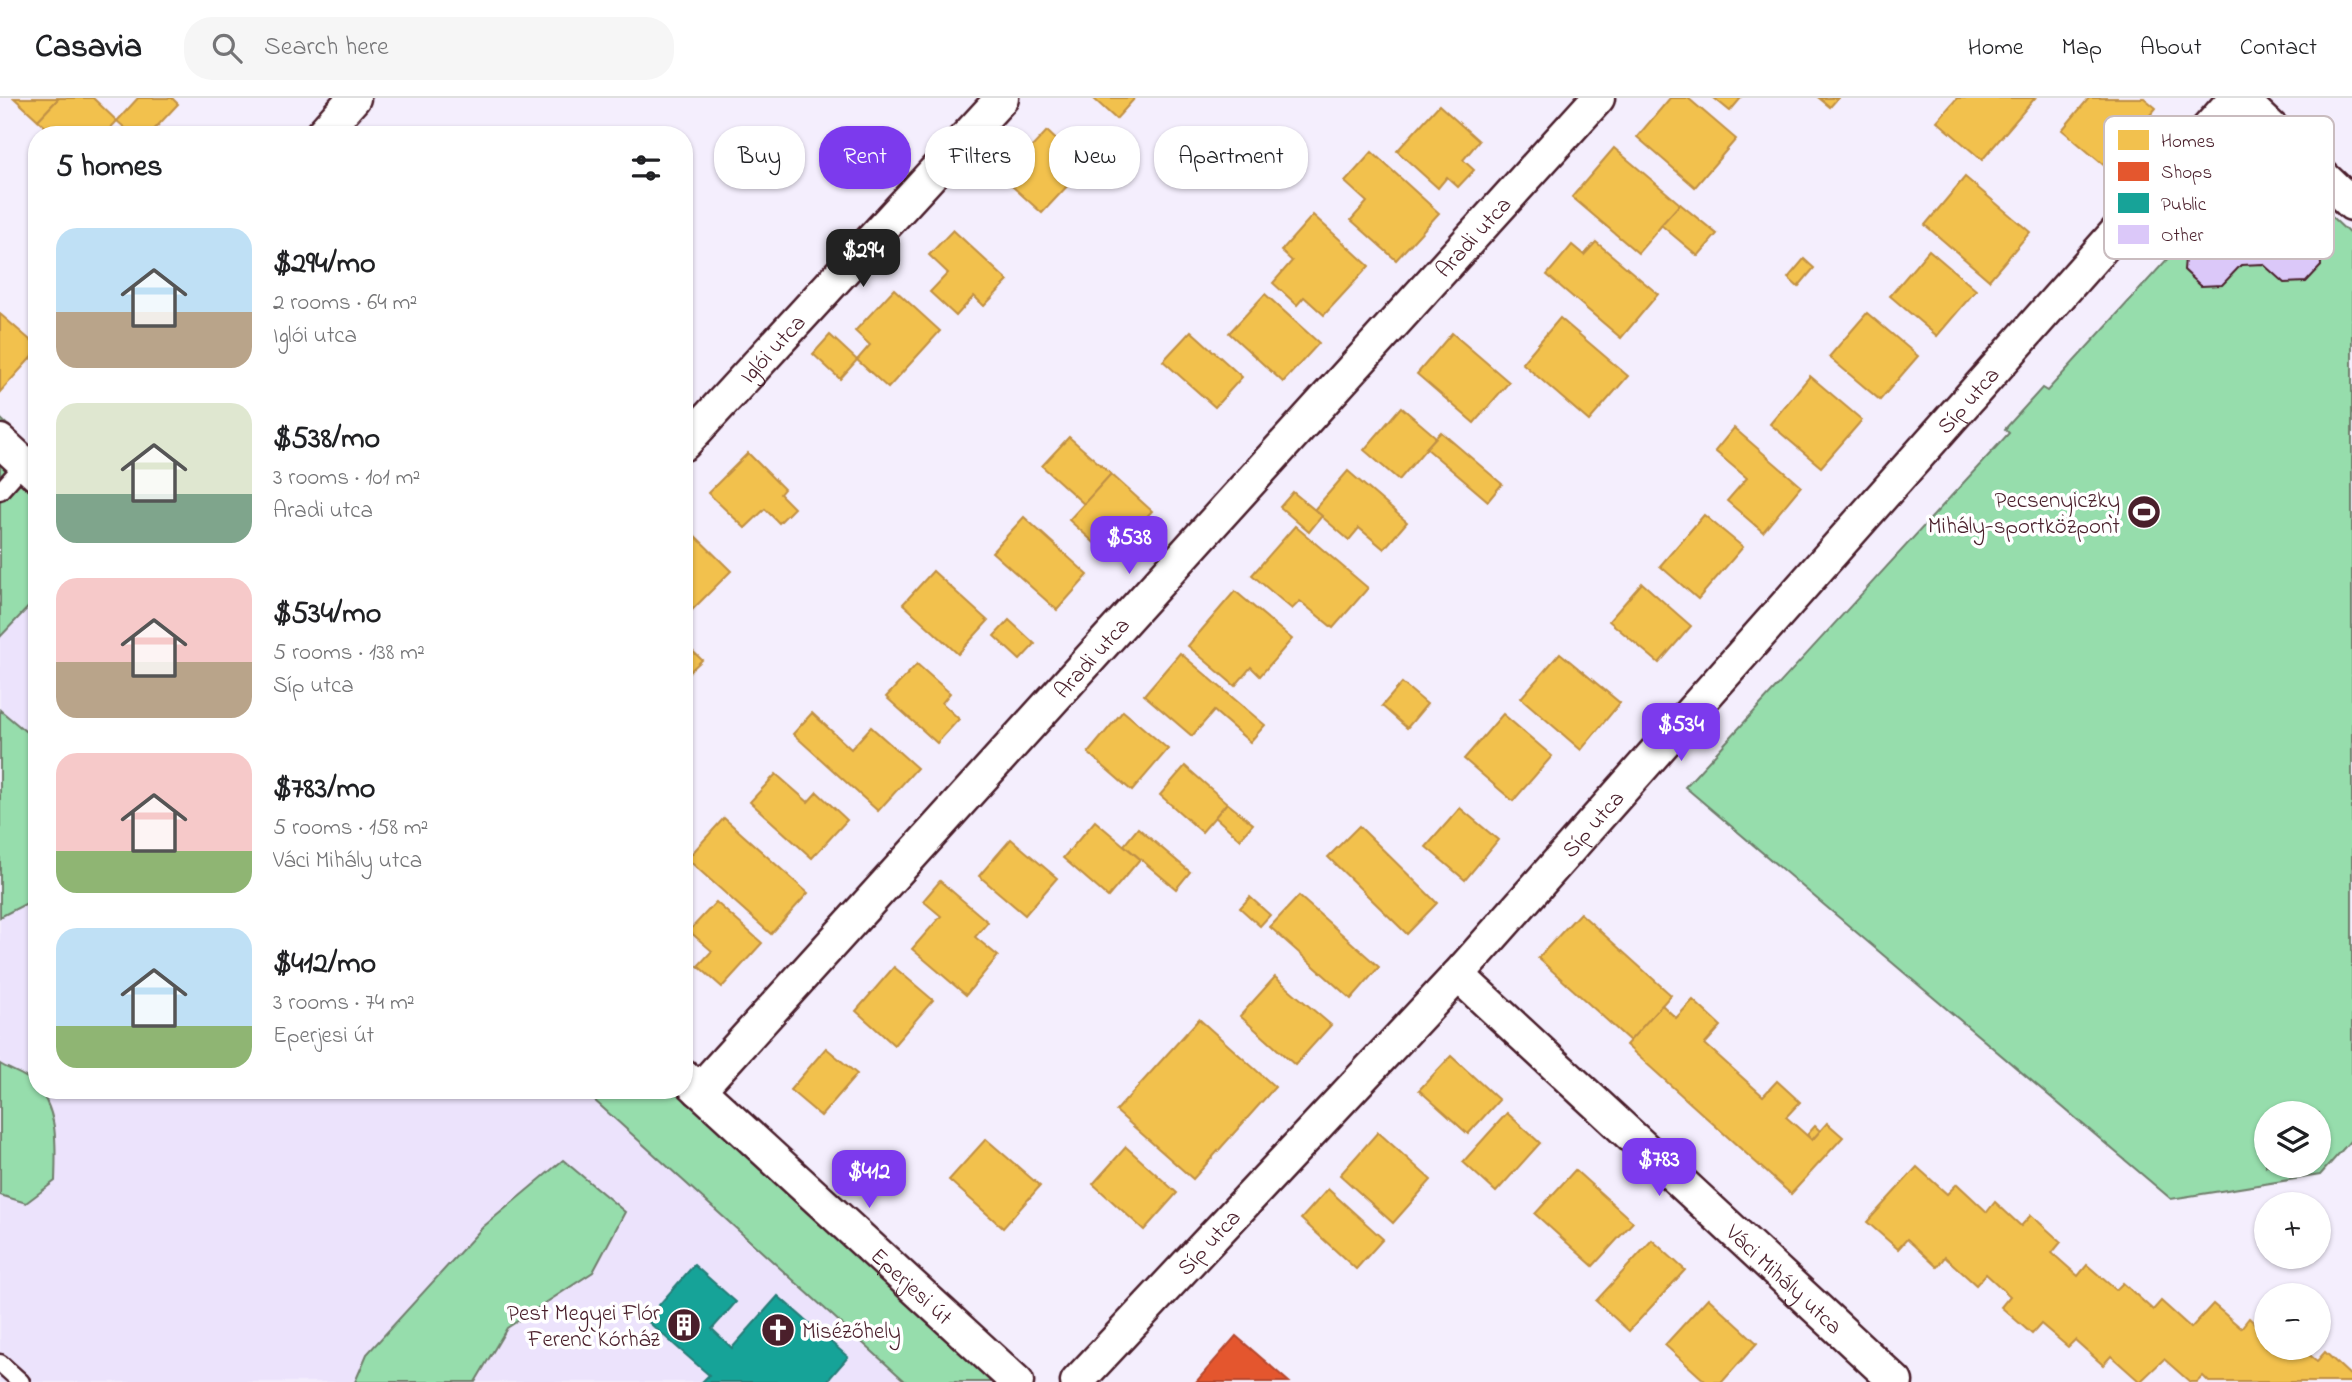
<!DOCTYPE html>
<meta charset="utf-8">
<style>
:root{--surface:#fff;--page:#f6f6f6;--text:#202124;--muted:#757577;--line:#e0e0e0;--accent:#7c3aed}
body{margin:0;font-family:"Indie Flower",sans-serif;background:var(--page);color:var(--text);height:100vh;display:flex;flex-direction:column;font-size:26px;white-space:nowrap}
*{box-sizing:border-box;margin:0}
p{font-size:23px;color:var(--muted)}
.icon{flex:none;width:38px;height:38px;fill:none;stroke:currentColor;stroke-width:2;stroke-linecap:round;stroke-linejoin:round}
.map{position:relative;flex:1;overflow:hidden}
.details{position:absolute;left:28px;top:28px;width:665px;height:973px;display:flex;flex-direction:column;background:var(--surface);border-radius:28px;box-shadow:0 2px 5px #0004}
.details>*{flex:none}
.guide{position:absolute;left:714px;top:28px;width:665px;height:63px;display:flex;gap:14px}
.fabs{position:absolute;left:2254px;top:1003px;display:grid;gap:14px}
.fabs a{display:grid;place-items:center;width:77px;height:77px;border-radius:50%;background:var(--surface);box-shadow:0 2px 5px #0004;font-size:35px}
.price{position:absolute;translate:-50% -60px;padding:0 16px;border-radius:14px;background:var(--accent);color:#fff;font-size:23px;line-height:46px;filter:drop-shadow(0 2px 4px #0008)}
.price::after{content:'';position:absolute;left:50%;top:42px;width:21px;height:16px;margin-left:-10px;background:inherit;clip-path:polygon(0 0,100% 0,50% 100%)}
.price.active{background:#222;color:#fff}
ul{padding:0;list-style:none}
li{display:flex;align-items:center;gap:21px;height:175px;padding:0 28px}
li span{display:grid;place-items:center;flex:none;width:196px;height:140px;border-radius:21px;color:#555}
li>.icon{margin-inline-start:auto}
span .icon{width:84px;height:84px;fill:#fffc;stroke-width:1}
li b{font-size:30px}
h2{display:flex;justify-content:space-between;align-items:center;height:84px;padding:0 28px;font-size:30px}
.tag{padding:0 24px;border-radius:28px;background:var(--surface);box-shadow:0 2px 5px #0004;font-size:24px;line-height:63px}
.tag.active{background:var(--accent);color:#fff}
header{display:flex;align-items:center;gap:42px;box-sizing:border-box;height:98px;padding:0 35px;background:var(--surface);border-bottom:2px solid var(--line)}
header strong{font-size:33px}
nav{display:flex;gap:38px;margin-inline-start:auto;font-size:24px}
.search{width:490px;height:63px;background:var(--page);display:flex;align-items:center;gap:18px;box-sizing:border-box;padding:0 24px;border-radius:28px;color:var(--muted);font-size:26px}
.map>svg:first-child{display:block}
</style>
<header>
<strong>Casavia</strong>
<div class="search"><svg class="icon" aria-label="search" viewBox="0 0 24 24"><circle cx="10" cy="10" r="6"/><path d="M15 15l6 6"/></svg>Search here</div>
<nav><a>Home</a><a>Map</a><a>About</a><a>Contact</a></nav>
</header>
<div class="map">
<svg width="2352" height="1284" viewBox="0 0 2352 1284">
<rect width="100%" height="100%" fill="#f4eefd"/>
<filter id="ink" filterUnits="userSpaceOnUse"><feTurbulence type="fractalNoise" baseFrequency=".0143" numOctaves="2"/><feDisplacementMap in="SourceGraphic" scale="14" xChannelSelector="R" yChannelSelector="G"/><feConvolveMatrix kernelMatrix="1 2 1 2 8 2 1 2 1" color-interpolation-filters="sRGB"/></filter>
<g filter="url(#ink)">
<!-- built -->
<path fill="#ece3fc" d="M 37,500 L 37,992 L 583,992 L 906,1284 L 0,1284 L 0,539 Z"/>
<!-- green -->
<g fill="#96ddac" stroke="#707e6c" stroke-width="2" fill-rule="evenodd">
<path d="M 2264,55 L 2352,138 L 2352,1041 L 2320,1077 L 2171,1101 L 1685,689 L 2009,335 L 2005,331 L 2042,290 L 2047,293 ZM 2266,1015 L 2319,1015 L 2319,1068 L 2266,1068 Z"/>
<path d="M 0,320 L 37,355 L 37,500 L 0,539 Z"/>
<path d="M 0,612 L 37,643 L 37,800 L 0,819 Z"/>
<path d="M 0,966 C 10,972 26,977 34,985 C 59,1012 56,1047 55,1083 L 26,1105 L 0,1097 Z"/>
<path d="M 583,992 L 684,992 L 1011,1284 L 906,1284 Z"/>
<path d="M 563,1062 L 625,1114 L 593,1174 L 507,1230 L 475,1284 L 355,1284 L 367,1256 L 483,1129 Z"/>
</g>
<!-- homes -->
<g fill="#f2c14e" stroke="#c09044" stroke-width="2">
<path d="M 14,0 L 59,0 L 38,22 Z"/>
<path d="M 59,0 L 93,0 L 117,23 L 104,37 L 54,37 L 38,22 Z"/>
<path d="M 138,0 L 172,0 L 178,6 L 149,37 L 133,37 L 117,23 Z"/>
<path d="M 1093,0 L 1135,0 L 1116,21 Z"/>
<path d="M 1670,0 L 1688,0 L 1736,41 L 1695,89 L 1637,39 Z"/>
<path d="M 1714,0 L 1741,0 L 1730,13 Z"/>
<path d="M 1819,0 L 1838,0 L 1830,9 Z"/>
<path d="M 1957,0 L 2035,0 L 1982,62 L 1937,23 Z"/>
<path d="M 2089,0 L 2144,0 L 2156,10 L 2106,69 L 2062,32 Z"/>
<path d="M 1439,7 L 1479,43 L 1463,62 L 1474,72 L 1458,89 L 1447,79 L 1438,90 L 1397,53 Z"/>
<path d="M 1047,33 L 1085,69 L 1042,115 L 1003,80 Z"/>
<path d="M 1614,50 L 1680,106 L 1638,155 L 1572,99 Z"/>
<path d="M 1372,54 L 1439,115 L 1396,162 L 1351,122 L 1367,104 L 1345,84 Z"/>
<path d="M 1965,79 L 2030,134 L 1989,182 L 1925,127 Z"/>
<path d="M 1680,106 L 1717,136 L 1698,158 L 1661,127 Z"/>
<path d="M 1313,117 L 1369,168 L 1324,217 L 1304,199 L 1297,207 L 1273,185 L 1292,163 L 1281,153 Z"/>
<path d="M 953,132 L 1008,183 L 984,208 L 974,198 L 956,218 L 930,194 L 948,175 L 929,157 Z"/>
<path d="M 1596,144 L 1658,196 L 1621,240 L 1547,177 L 1572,147 L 1584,157 Z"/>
<path d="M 1929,152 L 1976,192 L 1937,238 L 1890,198 Z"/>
<path d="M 1804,161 L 1814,170 L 1798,189 L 1788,180 Z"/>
<path d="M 894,191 L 940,233 L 888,290 L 857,262 L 870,247 L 855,233 Z"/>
<path d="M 1265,196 L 1319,245 L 1283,284 L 1229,235 Z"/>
<path d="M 1867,215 L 1918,258 L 1880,302 L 1829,259 Z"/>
<path d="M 0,216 L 37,248 L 37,253 L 0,294 Z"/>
<path d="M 1560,220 L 1628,278 L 1589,323 L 1522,265 Z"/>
<path d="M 1191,233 L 1242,279 L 1215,309 L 1163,263 Z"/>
<path d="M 1452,235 L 1509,284 L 1474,325 L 1417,276 Z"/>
<path d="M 830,237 L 857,262 L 840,281 L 813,256 Z"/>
<path d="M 1810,278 L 1862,322 L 1821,369 L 1770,326 Z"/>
<path d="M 1401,309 L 1436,339 L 1399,382 L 1364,352 Z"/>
<path d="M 1734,330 L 1801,388 L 1763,434 L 1727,403 L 1747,380 L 1715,353 Z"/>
<path d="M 1441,334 L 1502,386 L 1488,403 L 1426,350 Z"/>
<path d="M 1069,339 L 1111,376 L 1084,406 L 1042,368 Z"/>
<path d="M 748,355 L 784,391 L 780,396 L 794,410 L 779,425 L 765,411 L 745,430 L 708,395 Z"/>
<path d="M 1348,373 L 1407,424 L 1384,451 L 1359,430 L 1349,442 L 1314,412 Z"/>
<path d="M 1111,376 L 1152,413 L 1110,459 L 1069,422 Z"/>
<path d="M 1293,394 L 1322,418 L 1309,434 L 1280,409 Z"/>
<path d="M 1704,417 L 1743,449 L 1698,501 L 1660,468 Z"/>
<path d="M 1024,419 L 1088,477 L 1057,512 L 992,454 Z"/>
<path d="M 684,427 L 731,473 L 685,519 L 684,518 Z"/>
<path d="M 1295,428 L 1368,490 L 1333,530 L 1300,503 L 1292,511 L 1252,477 Z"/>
<path d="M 933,473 L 988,523 L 958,556 L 903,506 Z"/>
<path d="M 1642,485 L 1691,528 L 1659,565 L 1609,523 Z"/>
<path d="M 1235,493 L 1292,541 L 1260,578 L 1251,569 L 1235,588 L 1188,548 Z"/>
<path d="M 1009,522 L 1035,546 L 1020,562 L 994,538 Z"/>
<path d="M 684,545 L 702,562 L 684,579 Z"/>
<path d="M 1180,555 L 1265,627 L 1250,644 L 1214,613 L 1192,638 L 1144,597 Z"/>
<path d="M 1560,555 L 1620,605 L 1581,652 L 1521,600 Z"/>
<path d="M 917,566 L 950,595 L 942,605 L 959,621 L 937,645 L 886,599 Z"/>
<path d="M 1402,585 L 1427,606 L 1407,630 L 1382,608 Z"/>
<path d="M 1123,613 L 1168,651 L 1132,693 L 1088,655 Z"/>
<path d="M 812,615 L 851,651 L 871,629 L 917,670 L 878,713 L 793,636 Z"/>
<path d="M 1503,616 L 1552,658 L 1513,703 L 1464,661 Z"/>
<path d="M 1185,668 L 1227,705 L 1202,734 L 1160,697 Z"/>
<path d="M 776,676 L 808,704 L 817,694 L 847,722 L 812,760 L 750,704 Z"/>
<path d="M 1227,705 L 1253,726 L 1240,741 L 1215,719 Z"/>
<path d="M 1460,710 L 1498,742 L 1465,782 L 1426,749 Z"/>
<path d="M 724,720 L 808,795 L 771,836 L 687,761 Z"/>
<path d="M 1095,723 L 1140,761 L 1108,799 L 1063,760 Z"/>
<path d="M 1359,728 L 1437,805 L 1407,836 L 1328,759 Z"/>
<path d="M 1138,730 L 1190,774 L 1176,791 L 1124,747 Z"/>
<path d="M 1011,741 L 1057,780 L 1025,817 L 979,778 Z"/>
<path d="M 940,783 L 988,824 L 975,839 L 998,858 L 966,897 L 912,851 L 941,818 L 923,803 Z"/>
<path d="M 1299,798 L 1379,869 L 1351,901 L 1270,829 Z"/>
<path d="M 1250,799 L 1270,817 L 1260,828 L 1240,810 Z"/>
<path d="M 716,804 L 762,845 L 722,889 L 698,868 L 712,853 L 689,833 Z"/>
<path d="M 1580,815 L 1671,897 L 1630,943 L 1538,860 Z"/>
<path d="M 894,869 L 933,902 L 894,947 L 856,913 Z"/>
<path d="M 1275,879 L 1331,927 L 1295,967 L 1240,918 Z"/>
<path d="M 1693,902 L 1721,928 L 1705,946 L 1763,998 L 1777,983 L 1800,1004 L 1786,1019 L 1812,1042 L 1827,1025 L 1843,1039 L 1791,1096 L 1626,947 L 1662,907 L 1676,920 Z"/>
<path d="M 1199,921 L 1275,989 L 1193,1081 L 1116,1013 Z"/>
<path d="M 826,950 L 857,976 L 821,1018 L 790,992 Z"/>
<path d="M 1451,958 L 1499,1002 L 1468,1036 L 1419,992 Z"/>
<path d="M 1507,1015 L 1540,1045 L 1496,1094 L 1463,1064 Z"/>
<path d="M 1815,1028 L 1820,1033 L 1812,1042 L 1807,1037 Z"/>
<path d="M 1378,1034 L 1431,1082 L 1393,1125 L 1340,1077 Z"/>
<path d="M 986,1041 L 1040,1088 L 1003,1130 L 949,1082 Z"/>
<path d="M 1126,1049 L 1177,1095 L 1144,1132 L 1093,1086 Z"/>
<path d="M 1917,1069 L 1947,1096 L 1957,1086 L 1987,1114 L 1995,1104 L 2021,1128 L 2031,1117 L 2061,1144 L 2052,1155 L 2078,1178 L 2087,1167 L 2116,1192 L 2123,1185 L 2153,1212 L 2161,1203 L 2191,1230 L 2213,1206 L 2241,1230 L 2249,1220 L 2266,1236 L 2266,1250 L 2301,1250 L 2317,1263 L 2325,1254 L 2352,1279 L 2352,1284 L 2209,1284 L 2203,1278 L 2197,1284 L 2190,1284 L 2164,1261 L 2140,1284 L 2111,1258 L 2103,1267 L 2075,1242 L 2068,1249 L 2041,1226 L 2032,1236 L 2001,1209 L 2010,1198 L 1986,1176 L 1976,1187 L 1945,1159 L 1937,1169 L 1907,1141 L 1898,1151 L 1867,1124 Z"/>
<path d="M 1575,1072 L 1633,1124 L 1593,1168 L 1535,1116 Z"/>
<path d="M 1328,1091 L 1383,1141 L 1356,1171 L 1301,1121 Z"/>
<path d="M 1652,1142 L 1685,1172 L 1629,1233 L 1596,1203 Z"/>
<path d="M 1708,1200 L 1757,1245 L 1722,1284 L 1706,1284 L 1665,1247 Z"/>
</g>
<!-- shops -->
<path fill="#e4572e" stroke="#b6462d" stroke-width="2" d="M 1236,1238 L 1289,1284 L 1196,1284 Z"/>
<!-- public -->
<path fill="#17a398" stroke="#267b77" stroke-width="2" d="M 694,1167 L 736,1204 L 712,1231 L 732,1250 L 778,1198 L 848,1259 L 828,1282 L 829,1284 L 702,1284 L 709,1277 L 646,1222 Z"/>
<!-- building -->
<path fill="#dbc8f9" stroke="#4a1f2b" stroke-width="2" d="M 2267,96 L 2320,146 L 2321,168 L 2306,184 L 2284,185 L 2263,166 L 2241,167 L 2222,187 L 2201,188 L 2184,172 L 2186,148 L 2233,98 Z"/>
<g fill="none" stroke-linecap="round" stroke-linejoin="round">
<!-- service casing -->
<g stroke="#4a1f2b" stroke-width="21">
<g id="service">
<path d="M 0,393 L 25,365"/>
<path d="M 0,1265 L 21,1284"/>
</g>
</g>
<!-- minor casing -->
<g stroke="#4a1f2b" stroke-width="37">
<g id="minor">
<path d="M 2240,0 L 2352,106"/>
<path d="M 321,37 L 354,0"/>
<path d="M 0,343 L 37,377"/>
<path id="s1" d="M 684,346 L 1002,0"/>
<path id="s2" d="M 1458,877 L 1896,1284"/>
<path id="s3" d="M 684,978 L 1017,1284"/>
<path id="s4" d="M 699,992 L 1598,0"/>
<path id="s5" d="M 1077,1284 L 1458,877 L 2235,0"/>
</g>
</g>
<!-- service -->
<use href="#service" stroke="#fff" stroke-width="16"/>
<!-- minor -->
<use href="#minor" stroke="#fff" stroke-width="32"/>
</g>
</g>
<!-- icons -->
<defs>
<g id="stadium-disc" transform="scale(1.75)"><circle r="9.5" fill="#4a1f2b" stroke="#fff"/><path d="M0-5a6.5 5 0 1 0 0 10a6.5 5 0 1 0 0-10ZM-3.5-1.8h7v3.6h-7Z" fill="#fff"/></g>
<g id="building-disc" transform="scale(1.75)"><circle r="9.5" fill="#4a1f2b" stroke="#fff"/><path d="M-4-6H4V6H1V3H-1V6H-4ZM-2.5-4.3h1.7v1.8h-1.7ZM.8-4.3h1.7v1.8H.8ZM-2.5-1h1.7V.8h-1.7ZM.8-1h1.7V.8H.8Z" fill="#fff"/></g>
<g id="church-disc" transform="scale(1.75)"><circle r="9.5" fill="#4a1f2b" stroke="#fff"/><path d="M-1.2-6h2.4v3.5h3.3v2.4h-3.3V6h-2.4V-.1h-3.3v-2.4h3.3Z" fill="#fff"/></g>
</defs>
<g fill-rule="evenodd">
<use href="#stadium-disc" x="2144" y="414"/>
<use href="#building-disc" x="684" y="1227"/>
<use href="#church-disc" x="778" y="1232"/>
</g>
<g text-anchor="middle" stroke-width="7" stroke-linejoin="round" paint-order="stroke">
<!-- street labels -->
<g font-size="23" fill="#4a1f2b" stroke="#fff">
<text dy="8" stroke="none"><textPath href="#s4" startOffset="1152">Aradi utca</textPath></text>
<text dy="8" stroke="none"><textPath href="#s1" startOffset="130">Iglói utca</textPath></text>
<text dy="8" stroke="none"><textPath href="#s5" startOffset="1326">Síp utca</textPath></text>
<text dy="8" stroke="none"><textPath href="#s4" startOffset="584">Aradi utca</textPath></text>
<text dy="8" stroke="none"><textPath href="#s5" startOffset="760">Síp utca</textPath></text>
<text dy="8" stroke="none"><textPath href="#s5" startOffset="192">Síp utca</textPath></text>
<text dy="8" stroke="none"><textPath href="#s2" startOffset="446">Váci Mihály utca</textPath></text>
<text dy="8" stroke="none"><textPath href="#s3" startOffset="310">Eperjesi út</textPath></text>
</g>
<!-- poi labels -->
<g font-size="23" fill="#4a1f2b" stroke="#fff" text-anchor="end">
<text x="2120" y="409">Pecsenyiczky<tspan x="2120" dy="26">Mihály-sportközpont</tspan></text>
<text x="660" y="1222">Pest Megyei Flór<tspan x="660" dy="26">Ferenc Kórház</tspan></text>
<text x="802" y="1240" text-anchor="start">Misézőhely</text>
</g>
</g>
<!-- legend -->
<rect x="2104" y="18" width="230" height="143" rx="10" fill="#fff" stroke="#c9bcbf" stroke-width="2"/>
<rect x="2118" y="32" width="31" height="20" fill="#f2c14e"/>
<rect x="2118" y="64" width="31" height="19" fill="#e4572e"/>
<rect x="2118" y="95" width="31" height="20" fill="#17a398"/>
<rect x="2118" y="127" width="31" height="19" fill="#dbc8f9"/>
<g font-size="19" fill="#4a1f2b">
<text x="2161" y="49">Homes</text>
<text x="2161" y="80">Shops</text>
<text x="2161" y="112">Public</text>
<text x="2161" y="143">Other</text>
</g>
</svg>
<div class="fabs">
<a><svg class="icon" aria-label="layers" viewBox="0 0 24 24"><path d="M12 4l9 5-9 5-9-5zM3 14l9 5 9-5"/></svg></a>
<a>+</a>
<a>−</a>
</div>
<b class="price active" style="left:863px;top:191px">$294</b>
<b class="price" style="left:1129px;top:478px">$538</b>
<b class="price" style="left:1681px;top:665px">$534</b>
<b class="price" style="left:1659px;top:1100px">$783</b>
<b class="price" style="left:869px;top:1112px">$412</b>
<div class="guide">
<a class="tag">Buy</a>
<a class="tag active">Rent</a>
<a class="tag">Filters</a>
<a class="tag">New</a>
<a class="tag">Apartment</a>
</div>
<section class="details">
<h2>5 homes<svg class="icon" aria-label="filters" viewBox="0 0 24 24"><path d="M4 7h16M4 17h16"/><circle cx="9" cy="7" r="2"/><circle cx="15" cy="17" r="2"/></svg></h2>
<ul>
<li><span style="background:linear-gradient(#bfe0f5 60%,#b9a48a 0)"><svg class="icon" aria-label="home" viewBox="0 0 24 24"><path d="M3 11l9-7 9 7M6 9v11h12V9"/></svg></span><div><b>$294/mo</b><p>2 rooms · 64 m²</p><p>Iglói utca</p></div></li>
<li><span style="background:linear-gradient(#dfe7d0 65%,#7fa58c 0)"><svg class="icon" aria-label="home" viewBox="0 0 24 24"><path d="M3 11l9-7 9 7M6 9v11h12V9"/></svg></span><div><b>$538/mo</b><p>3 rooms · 101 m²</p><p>Aradi utca</p></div></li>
<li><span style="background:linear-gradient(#f6c9c9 60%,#b9a48a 0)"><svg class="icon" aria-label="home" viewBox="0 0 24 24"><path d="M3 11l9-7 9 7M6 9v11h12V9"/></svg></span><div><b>$534/mo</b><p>5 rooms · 138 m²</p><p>Síp utca</p></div></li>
<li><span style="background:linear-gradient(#f6c9c9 70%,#8fb573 0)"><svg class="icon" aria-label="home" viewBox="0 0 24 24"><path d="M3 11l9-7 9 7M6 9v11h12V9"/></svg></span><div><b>$783/mo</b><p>5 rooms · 158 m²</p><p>Váci Mihály utca</p></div></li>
<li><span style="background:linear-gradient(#bfe0f5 70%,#8fb573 0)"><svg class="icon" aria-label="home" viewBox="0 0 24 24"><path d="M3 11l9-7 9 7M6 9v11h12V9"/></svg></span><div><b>$412/mo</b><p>3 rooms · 74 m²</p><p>Eperjesi út</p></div></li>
</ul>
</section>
</div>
